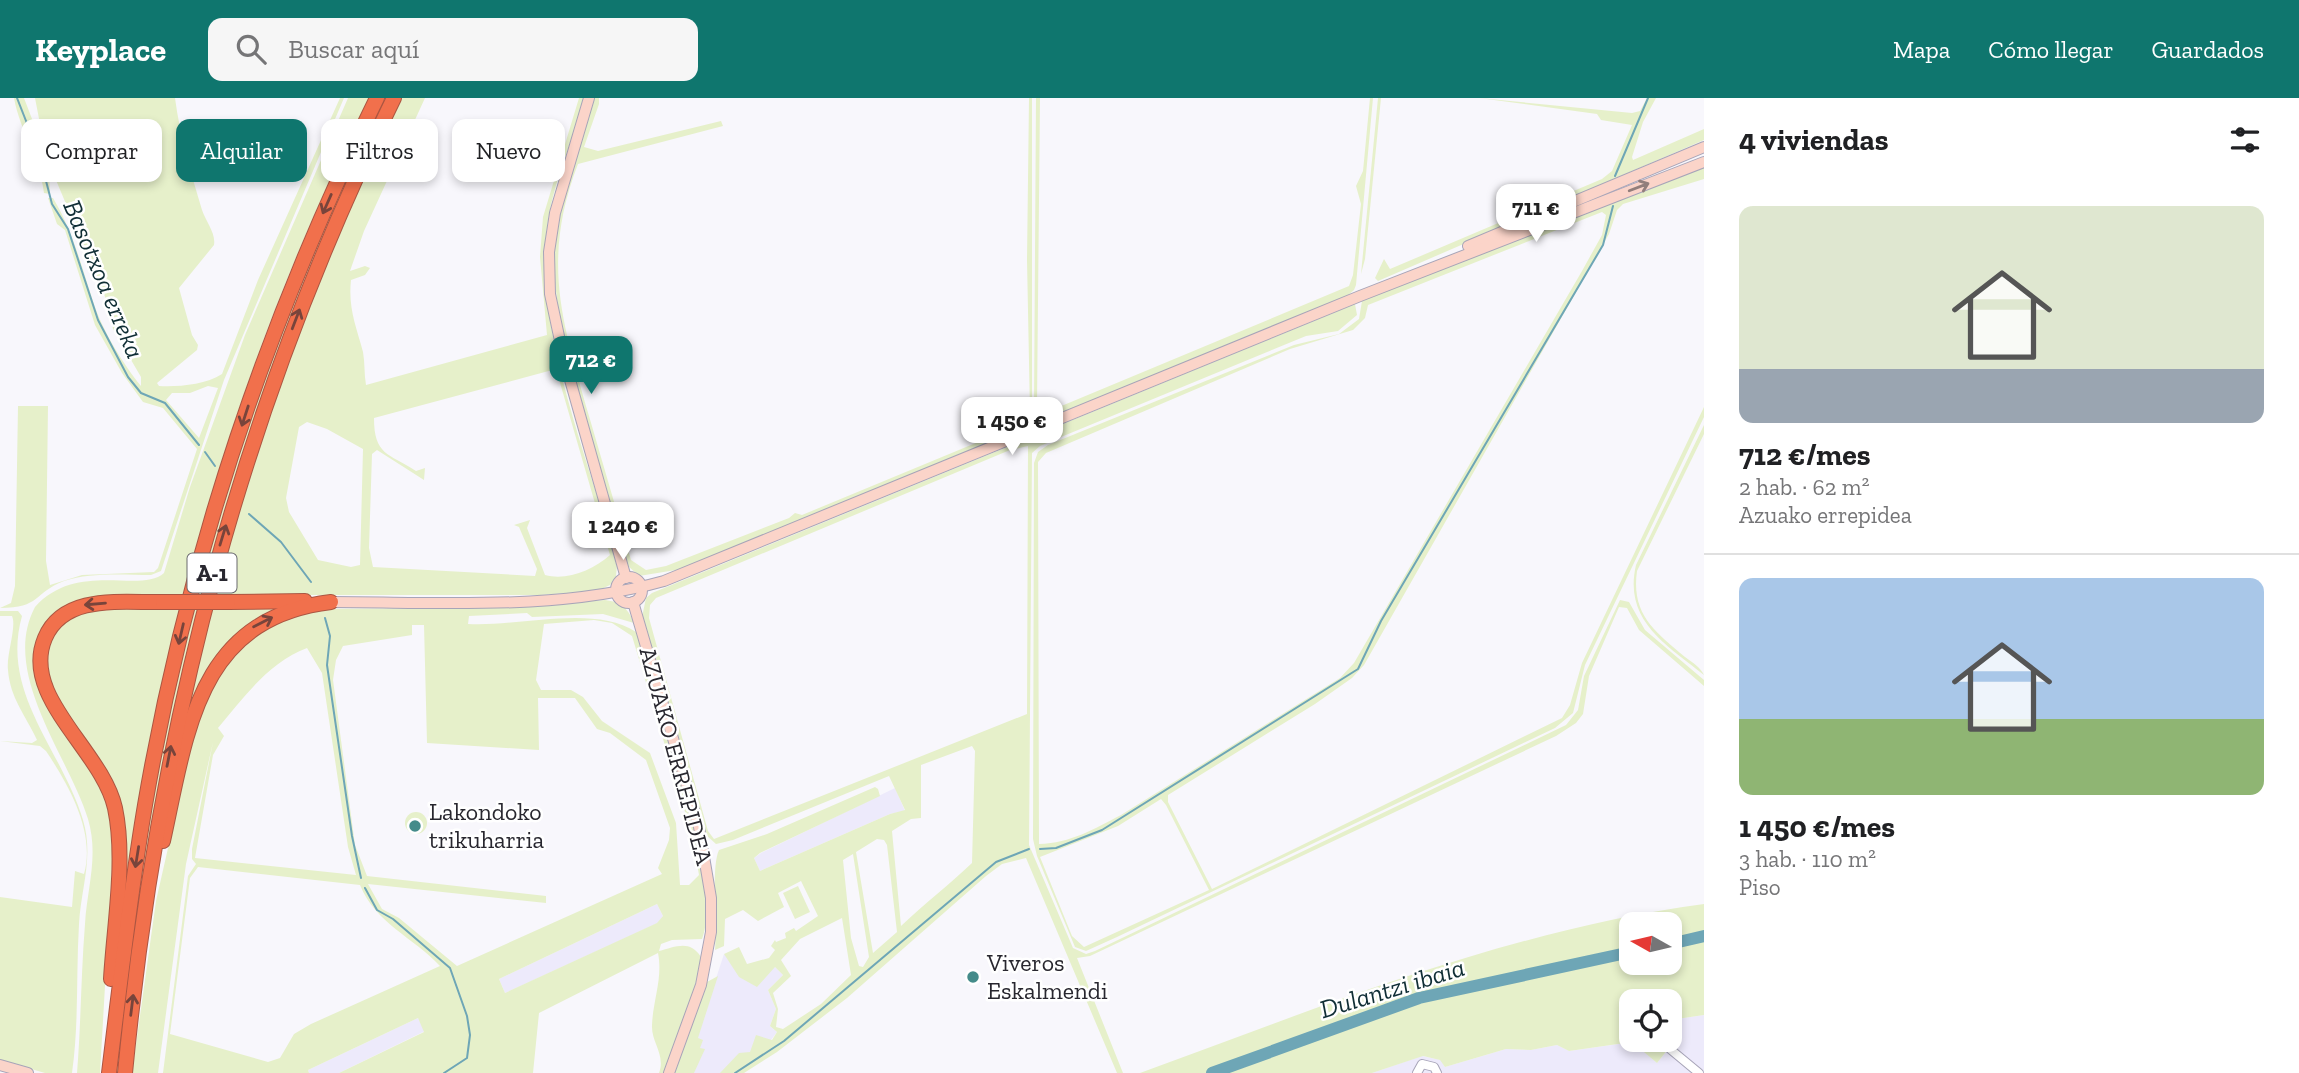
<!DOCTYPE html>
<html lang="es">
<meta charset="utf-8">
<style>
:root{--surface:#fff;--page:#f6f6f6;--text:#202124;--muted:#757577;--line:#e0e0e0;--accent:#0f766e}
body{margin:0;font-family:"Zilla Slab",serif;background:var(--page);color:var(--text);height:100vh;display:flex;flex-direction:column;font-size:26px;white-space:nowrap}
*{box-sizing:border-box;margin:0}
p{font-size:23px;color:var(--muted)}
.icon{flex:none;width:38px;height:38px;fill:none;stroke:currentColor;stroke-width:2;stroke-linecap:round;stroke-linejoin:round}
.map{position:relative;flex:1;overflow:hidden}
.drawer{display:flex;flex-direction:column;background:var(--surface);width:595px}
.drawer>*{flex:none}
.guide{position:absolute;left:21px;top:21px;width:665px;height:63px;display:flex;gap:14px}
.needle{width:46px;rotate:278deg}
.buttons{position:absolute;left:1619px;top:814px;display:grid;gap:14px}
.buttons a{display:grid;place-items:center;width:63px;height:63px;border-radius:14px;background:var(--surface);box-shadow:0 4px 10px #0003;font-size:35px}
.price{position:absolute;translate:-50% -60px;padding:0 16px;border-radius:14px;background:#fff;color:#222;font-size:23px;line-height:46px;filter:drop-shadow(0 2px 4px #0008)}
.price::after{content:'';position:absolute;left:50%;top:42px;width:21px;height:16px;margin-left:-10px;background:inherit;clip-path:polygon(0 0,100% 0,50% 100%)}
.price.current{background:var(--accent);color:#fff}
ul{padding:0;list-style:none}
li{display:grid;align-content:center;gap:14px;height:371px;padding:0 35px}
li+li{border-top:2px solid var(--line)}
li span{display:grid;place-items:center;height:217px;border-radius:14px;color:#555}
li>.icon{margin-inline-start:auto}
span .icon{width:126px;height:126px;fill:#fffc;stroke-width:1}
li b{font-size:30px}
h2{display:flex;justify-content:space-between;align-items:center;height:84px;padding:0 35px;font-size:30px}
.pill{padding:0 24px;border-radius:14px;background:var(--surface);box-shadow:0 4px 10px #0003;font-size:24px;line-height:63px}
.pill.current{background:var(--accent);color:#fff}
header{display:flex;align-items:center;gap:42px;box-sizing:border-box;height:98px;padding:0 35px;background:var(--accent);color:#fff}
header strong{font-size:33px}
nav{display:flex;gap:38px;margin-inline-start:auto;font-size:24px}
.search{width:490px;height:63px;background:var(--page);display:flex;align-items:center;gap:18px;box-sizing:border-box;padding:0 24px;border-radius:14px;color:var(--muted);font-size:26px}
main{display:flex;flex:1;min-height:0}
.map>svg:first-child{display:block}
</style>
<header>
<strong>Keyplace</strong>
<div class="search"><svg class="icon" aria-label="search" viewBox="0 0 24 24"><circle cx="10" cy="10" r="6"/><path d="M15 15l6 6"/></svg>Buscar aquí</div>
<nav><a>Mapa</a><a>Cómo llegar</a><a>Guardados</a></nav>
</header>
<main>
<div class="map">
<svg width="1704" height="975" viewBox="0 0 1704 975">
<rect width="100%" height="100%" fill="#f8f7fc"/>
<!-- built -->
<g fill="#edeafb">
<path d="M 895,690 L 905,713 L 890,716 L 760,773 L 754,760 L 761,755 Z"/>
<path d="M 657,806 L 663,818 L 658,825 L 505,895 L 499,881 Z"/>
<path d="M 724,856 L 744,873 L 775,869 L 783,877 L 768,892 L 776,911 L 770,928 L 777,934 L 768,946 L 724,975 L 685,975 Z"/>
<path d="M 1704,917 L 1704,975 L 1372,975 L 1422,958 L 1441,962 L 1445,969 L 1506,951 L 1531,952 L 1557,947 L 1569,953 L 1633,944 L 1657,965 L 1676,941 L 1670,935 L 1670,922 Z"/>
<path d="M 418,920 L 425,933 L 339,975 L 309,975 L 308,972 Z"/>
</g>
<!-- green -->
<g fill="#e6f0ca" fill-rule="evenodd">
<path d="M 14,0 L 24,0 L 37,34 L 41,31 L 35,0 L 175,0 C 180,38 191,75 202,112 C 206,124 216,135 214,147 L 179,190 L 192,237 L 198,247 L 197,252 L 157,285 L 159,288 C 177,289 205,287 222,276 L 258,182 L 340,0 L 344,0 L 224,282 L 161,473 L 151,477 C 123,477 91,474 64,483 C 33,495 41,510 0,510 L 11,505 L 15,488 L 18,308 L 48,308 L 46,463 L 50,487 L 82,477 L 154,474 L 158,470 L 197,351 L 163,310 L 143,304 L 122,275 L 95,227 L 65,132 L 57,126 L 48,100 L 53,100 C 74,135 82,171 95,209 C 104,235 124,267 141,288 L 141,279 L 113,231 L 111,218 L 105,210 L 106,201 L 53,75 L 49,75 L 50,96 L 44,95 C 40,61 20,33 14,0 ZM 208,288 L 218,290 L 199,340 L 166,302 L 172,295 L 190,295 Z"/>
<path d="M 348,0 L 369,0 C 280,177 212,368 167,562 C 146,655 132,749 117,843 L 117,707 L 51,599 L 45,546 L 78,504 L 35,557 L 40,594 L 80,652 L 110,708 L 113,749 L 100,975 L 77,975 C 81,925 81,876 85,826 C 87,790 99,758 88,721 C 68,657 0,575 35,509 C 77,462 141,496 164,475 L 190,389 L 245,237 Z"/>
<path d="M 383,0 L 389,0 C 336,125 276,249 236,378 C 174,573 143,772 120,975 L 115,975 L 140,765 L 184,542 L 230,378 L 295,195 Z"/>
<path d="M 402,0 L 425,0 L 364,133 L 350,173 L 365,168 L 370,170 L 365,177 L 351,182 C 348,210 356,228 363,254 C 365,265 364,276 366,287 L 547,237 L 540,159 L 543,119 L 579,0 L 584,0 C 573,43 553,84 547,129 C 534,227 586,356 614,452 L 617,468 L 616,478 L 610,487 L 597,493 L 540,497 L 228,497 L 227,508 L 293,508 L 233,543 L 178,664 C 186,624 191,583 201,543 C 248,359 314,169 402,0 ZM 556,271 L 610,457 C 593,472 567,483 545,477 L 527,430 L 530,422 L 514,427 L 519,429 L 537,471 L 535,478 L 373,469 L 369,450 L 372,356 L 377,352 L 424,382 L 425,370 L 416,373 C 388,355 374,357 374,320 ZM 307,324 L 327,331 L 363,351 L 360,467 L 351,469 L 318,462 L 289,414 L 286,400 L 299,329 Z"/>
<path d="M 593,0 L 599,0 L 599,6 L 584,49 L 598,53 L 721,23 L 723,28 L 578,66 C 541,162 562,224 589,318 C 603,366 617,414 631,462 L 646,472 L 666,468 L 789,420 L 795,415 L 802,417 L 1024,325 L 1030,315 L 1027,162 L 1029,0 L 1032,0 L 1032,309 L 1034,308 L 1036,0 L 1040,0 L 1037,307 L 1047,314 L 1349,188 L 1353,177 L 1361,106 L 1356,88 L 1363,73 L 1370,0 L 1373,0 L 1356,187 L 1354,192 L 1347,198 L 682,471 L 639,478 L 627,467 L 560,225 L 553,169 L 558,119 Z"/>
<path d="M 1378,0 L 1381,0 L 1365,161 L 1361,176 Z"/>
<path d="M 1479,0 L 1632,15 L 1640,13 L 1647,0 L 1656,0 L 1643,24 L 1632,59 L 1633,62 L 1704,31 L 1704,42 L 1378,183 L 1375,180 L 1384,161 L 1390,171 L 1602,81 L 1612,73 L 1632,27 L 1601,22 L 1597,16 Z"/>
<path d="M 1704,69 L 1704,81 L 1623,106 L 1617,112 L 1609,136 L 1364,567 L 1352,580 L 1315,606 L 1168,697 L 1168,704 L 1212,791 L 1562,620 L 1570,607 L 1582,565 L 1704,309 L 1704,319 L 1585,567 L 1573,615 L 1555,630 L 1117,839 L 1086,853 L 1075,849 L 1037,758 L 1033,741 L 1034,365 L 1038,354 L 1048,347 L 1294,247 L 1339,236 L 1359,221 L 1362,203 ZM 1602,114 L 1606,117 L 1602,137 L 1582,173 L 1354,565 L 1340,580 L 1121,717 C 1094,731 1071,745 1039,746 L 1038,364 L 1046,355 L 1290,251 L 1353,232 L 1365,220 L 1368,207 ZM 1161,701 L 1166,707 L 1209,792 L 1084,849 L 1072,838 L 1040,759 L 1118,728 Z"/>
<path d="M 1355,206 L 1357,217 L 1338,233 L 1306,238 L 1061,339 L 1040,348 L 1032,355 L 1029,747 L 1073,850 L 1086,856 L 1095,853 L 1566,627 L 1578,612 L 1584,578 L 1620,502 L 1629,504 L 1645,532 L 1704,582 L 1704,588 L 1639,532 L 1627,510 L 1619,509 L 1589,578 L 1583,616 L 1576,625 L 1556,638 L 1090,858 L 1077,860 L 1123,975 L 1117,975 L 1026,760 L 1002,766 L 986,778 L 847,900 L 777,954 L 744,975 L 720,975 L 739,955 L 750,954 L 756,937 L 772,942 L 777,934 L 770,928 L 776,911 L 768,892 L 783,877 L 775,869 L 757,889 L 739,879 L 724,856 L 739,849 L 747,866 L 769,860 L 775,852 L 771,848 L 775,842 L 776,844 L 786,840 L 785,835 L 794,830 L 796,833 L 818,818 L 801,783 L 778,795 L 784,809 L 758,823 L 743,812 L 725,821 L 724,848 L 715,852 C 717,828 711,768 719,752 L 767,736 L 875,689 L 878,691 L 880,698 L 760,755 L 754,760 L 760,773 L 890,716 L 905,712 L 889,678 L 733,742 L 716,746 L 705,736 L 642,519 L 646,500 L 652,495 ZM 1028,348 L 1027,616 L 714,741 L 708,733 L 649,520 L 650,507 L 656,500 L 1010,352 ZM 972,648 L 975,653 L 972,765 C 948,788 925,805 901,828 L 892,733 L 911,721 L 921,720 L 921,667 ZM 877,741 L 884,742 L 887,747 L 897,834 L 873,855 L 856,754 ZM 853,756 L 869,859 L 863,869 L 859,868 L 851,840 L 843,762 ZM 842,820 L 851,877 L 821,906 L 783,931 L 776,929 L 778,911 L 773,895 L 791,878 L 781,862 L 800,841 Z"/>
<path d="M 1704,327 L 1704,336 L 1637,473 C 1631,516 1654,533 1685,559 C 1692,564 1701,570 1704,577 C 1667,547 1623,523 1636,467 Z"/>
<path d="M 605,502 C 621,504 628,510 634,525 L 603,516 L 532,519 L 527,515 L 469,518 L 468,526 C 519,529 594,506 636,534 C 655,596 724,787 702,841 L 672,842 L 661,846 L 659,853 C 675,849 690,841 701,859 L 694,893 L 665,975 L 659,975 C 666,957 651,944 652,927 C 653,902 663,880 658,855 L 539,915 L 533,975 L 339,975 L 424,934 L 418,920 L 308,972 L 309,975 L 163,975 L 188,778 L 196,766 L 192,761 L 192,751 L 213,644 L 186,766 L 158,975 L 132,975 L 156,803 L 193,640 L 211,588 L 240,547 L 274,523 L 316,511 L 525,509 ZM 594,522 L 612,525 L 632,538 L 692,737 L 699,777 L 689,787 L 680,787 L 676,725 L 650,655 L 602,623 L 583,599 L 571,592 L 541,592 L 536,582 L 544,526 ZM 412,527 L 424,527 L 427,645 L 539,652 L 538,600 L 575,600 L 597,631 L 610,635 L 646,662 L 670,730 L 669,742 L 658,770 L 662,776 L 457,868 L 399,820 L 382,811 L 368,786 L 546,805 L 546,798 L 367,778 L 355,747 L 333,582 L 336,562 L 343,548 L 412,537 ZM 307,550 L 322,575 L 348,749 L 356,777 L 195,760 L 213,657 L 224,638 L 218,630 C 244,599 268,565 307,550 ZM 198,769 L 360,787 C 376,826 413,839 440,868 L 311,926 L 294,936 L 280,960 L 268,964 L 170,936 L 190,780 ZM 657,806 L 663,818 L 657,825 L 505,895 L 499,881 Z"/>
<path d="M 0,513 L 18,513 L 22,518 C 0,595 62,652 83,722 C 94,759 81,790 79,826 C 76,876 79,926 72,975 L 45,975 L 0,962 L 0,799 L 72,809 L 75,773 L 84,776 C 96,734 68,686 46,653 L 40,648 L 0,643 L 32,645 L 37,642 C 26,618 10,600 8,572 C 6,557 17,529 12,518 L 0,518 Z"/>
<circle cx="416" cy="725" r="11"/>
<path d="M 798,788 L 810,814 L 795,821 L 783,795 Z"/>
<path d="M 1704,806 L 1704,917 L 1670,922 L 1670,903 L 1631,903 L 1631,942 L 1670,942 L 1670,935 L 1676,941 L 1657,965 L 1632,944 L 1569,953 L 1557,947 L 1531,952 L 1506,951 L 1445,969 L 1440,962 L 1423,958 L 1372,975 L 1140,975 C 1323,908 1509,832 1704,806 ZM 1631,826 L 1670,826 L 1670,864 L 1631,864 Z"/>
<path d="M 718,878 L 698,940 L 703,942 L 700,950 L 705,951 L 694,975 L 675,975 L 707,884 Z"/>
</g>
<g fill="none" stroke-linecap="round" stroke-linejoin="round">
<!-- stream -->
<g stroke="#6ea6b6" stroke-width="2">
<path d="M 17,0 L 39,56 L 52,106 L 68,131 L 98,222 L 128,279 L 141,295 L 165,305 L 199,347"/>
<path d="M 1615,78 L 1648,0"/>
<path d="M 205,354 L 215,368"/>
<path d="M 249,416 L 281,444 L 311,484"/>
<path d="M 325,520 L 330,538 L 327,567 L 352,738 L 361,780"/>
<path d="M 1040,751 L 1056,750 L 1102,732 L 1358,571 L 1381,523 L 1603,147 L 1613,108"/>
<path d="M 365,790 L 377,812 L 393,821 L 450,870 L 467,918 L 470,937 L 467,960 L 444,975"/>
<path d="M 735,975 L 784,943 L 996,764 L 1029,751"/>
</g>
<!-- river -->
<g stroke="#6ea6b6" stroke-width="12">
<path d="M 1670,846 L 1704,838"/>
<path d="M 1212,975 L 1419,900 L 1631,854"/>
</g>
<!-- street casing -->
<g stroke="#a7a4b8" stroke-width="10">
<g id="street">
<path d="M 1670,951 L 1699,975"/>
<path d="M 1417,975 L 1422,966 L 1434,969 L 1437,975"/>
</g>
</g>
<!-- secondary casing -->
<g stroke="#a7a4b8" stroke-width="12">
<g id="secondary">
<path d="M 589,0 L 555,115 L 549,154 L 550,196 L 563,257 L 626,480"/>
<path d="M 1468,148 L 1704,49"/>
<circle cx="629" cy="492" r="13"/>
<path d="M 331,504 C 441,504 557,513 664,483 L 1360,198 L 1704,64"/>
<path d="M 633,504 L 699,729 L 711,800 L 711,834 L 701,887 L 669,975"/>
<path d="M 0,967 L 28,975"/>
</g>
</g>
<!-- highway casing -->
<g stroke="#ab5642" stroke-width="16">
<g id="highway">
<path d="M 228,504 L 305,503"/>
<path d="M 163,743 C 187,634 197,520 331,504"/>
<path d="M 111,881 C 114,828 126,762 115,710 C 102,652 20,599 45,540 C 64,495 124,505 163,504"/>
<path d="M 109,975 C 120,886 130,796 145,707 C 187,462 267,223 377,0"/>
<path d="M 125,975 C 158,632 241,310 394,0"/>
</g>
</g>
<!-- street -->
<use href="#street" stroke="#fff" stroke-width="8"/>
<!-- secondary -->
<use href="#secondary" stroke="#fbd4c9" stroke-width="10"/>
<!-- highway -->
<use href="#highway" stroke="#f1704c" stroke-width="14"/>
<!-- highway-bridge casing -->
<g stroke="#ab5642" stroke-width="16" stroke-linecap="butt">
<path id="highway-bridge" d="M 163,504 L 228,504"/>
</g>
<!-- highway-bridge -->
<use href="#highway-bridge" stroke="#f1704c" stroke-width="14"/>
</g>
<!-- one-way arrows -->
<defs><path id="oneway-shaft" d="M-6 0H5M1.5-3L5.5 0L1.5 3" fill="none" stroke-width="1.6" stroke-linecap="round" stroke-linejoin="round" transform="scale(1.75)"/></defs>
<use stroke="#927e7c" href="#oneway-shaft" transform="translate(1639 89) rotate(-21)"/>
<g stroke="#78443b">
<use href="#oneway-shaft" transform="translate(327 106) rotate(114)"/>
<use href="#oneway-shaft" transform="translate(296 221) rotate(-69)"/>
<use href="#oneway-shaft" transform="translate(245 318) rotate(108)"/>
<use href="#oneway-shaft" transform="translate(223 437) rotate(-73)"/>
<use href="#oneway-shaft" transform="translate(95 506) rotate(175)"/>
<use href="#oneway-shaft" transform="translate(263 524) rotate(-27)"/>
<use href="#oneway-shaft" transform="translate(181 536) rotate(103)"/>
<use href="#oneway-shaft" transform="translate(169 658) rotate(-79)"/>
<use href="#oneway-shaft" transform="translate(137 759) rotate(99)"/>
<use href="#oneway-shaft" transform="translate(132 907) rotate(-83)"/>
</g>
<!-- markers -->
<g fill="#448b8a" stroke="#fff" stroke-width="2.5">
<circle cx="415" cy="728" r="7"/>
<circle cx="973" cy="879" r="7"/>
</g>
<g text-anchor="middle" stroke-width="5" stroke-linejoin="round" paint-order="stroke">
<!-- shield labels -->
<rect fill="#fff" stroke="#68686d" stroke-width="2" x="187.5" y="455.5" width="49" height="39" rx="5"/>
<g font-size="23" font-weight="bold" fill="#28272f">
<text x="212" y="483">A-1</text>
</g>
<!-- street labels -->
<g font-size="24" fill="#28272f" stroke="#fff">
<text transform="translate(676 658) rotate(75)" y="8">AZUAKO ERREPIDEA</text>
</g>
<!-- poi labels -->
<g font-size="24" fill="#28272f" stroke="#fff" text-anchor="start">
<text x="429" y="722">Lakondoko<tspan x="429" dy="28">trikuharria</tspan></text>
<text x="987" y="873">Viveros<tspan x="987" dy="28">Eskalmendi</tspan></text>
</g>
<!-- water labels -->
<g font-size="26" font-style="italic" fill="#102e35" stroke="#fff">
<text transform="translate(104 181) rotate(67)" y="9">Basotxoa erreka</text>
<text transform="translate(1392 890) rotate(-17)" y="9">Dulantzi ibaia</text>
</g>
</g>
</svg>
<div class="buttons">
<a><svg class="needle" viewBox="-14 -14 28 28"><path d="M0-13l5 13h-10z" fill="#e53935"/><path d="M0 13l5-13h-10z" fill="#757577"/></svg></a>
<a><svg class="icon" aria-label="locate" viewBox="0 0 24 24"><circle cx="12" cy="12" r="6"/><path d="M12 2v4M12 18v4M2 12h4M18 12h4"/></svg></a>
</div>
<b class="price" style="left:1536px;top:146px">711 €</b>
<b class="price current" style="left:591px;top:298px">712 €</b>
<b class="price" style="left:1012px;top:359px">1 450 €</b>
<b class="price" style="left:623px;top:464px">1 240 €</b>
<div class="guide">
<a class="pill">Comprar</a>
<a class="pill current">Alquilar</a>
<a class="pill">Filtros</a>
<a class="pill">Nuevo</a>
</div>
</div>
<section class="drawer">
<h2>4 viviendas<svg class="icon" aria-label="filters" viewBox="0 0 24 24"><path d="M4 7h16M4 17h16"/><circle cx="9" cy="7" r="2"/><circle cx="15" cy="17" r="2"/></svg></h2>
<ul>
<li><span style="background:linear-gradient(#dfe7d0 75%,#9aa5b1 0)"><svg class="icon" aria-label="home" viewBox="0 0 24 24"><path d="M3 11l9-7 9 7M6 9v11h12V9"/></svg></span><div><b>712 €/mes</b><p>2 hab. · 62 m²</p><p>Azuako errepidea</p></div></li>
<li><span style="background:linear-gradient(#a9c7e8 65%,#8fb573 0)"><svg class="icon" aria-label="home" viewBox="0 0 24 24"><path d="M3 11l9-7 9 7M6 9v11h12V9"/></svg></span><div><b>1 450 €/mes</b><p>3 hab. · 110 m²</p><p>Piso</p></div></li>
</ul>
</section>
</main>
